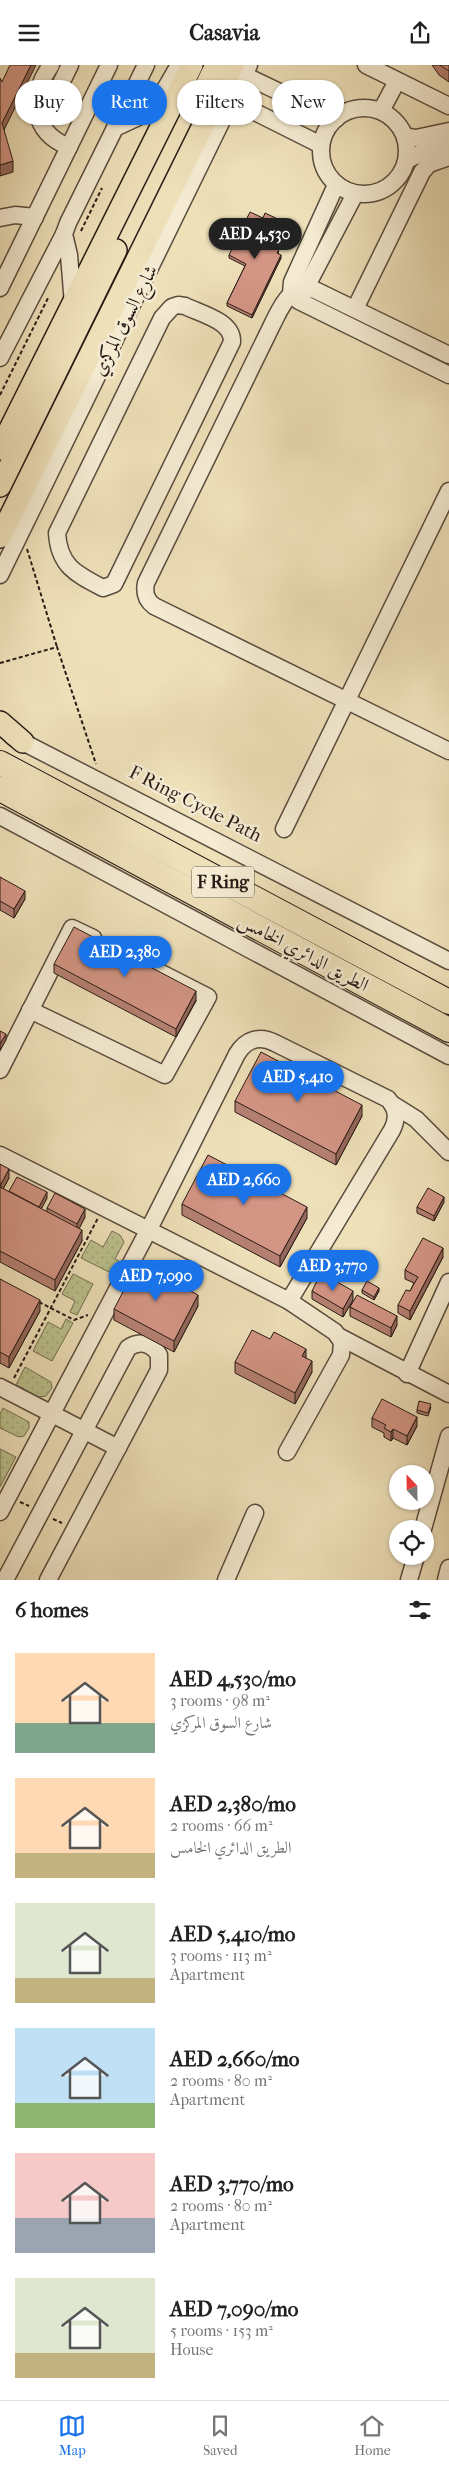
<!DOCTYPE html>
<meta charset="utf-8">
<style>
:root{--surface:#fff;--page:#f2f2f2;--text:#222;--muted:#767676;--line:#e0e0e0;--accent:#1a73e8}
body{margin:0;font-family:"IM FELL French Canon",Amiri,serif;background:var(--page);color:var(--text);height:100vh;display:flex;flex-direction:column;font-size:19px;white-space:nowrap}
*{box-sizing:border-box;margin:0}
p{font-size:16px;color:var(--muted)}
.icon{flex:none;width:28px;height:28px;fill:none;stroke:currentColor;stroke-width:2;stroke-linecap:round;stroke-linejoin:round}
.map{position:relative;height:1515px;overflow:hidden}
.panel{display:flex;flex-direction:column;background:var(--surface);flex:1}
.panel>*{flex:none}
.banner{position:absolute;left:15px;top:15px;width:420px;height:45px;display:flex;gap:10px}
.needle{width:32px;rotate:338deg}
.buttons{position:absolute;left:389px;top:1400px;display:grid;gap:10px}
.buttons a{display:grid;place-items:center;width:45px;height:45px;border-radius:50%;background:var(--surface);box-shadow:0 1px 4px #0004;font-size:25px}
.price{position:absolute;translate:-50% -42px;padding:0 11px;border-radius:18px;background:var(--accent);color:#fff;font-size:16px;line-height:32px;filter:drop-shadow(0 1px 2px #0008)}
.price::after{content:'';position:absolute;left:50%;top:30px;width:15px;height:11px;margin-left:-8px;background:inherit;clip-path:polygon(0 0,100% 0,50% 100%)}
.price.active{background:#222;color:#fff}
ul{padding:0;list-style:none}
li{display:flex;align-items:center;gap:15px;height:125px;padding:0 15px}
li span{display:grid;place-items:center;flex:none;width:140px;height:100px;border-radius:0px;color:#555}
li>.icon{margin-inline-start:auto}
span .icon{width:60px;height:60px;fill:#fffc;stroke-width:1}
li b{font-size:21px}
h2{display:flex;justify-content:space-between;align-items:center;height:60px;padding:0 15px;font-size:21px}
.pill{padding:0 18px;border-radius:22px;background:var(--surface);box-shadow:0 1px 4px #0004;font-size:18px;line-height:45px}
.pill.active{background:var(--accent);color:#fff}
header{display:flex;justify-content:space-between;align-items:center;height:65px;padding:0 15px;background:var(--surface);font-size:22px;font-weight:800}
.tabs{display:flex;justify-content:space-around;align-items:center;height:70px;border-top:1px solid var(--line);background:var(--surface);font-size:14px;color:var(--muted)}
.tabs a{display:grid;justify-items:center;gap:2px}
.tabs .active{color:var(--accent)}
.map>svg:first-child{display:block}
</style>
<header><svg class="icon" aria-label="menu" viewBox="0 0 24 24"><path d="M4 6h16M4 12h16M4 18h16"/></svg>Casavia<svg class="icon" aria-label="share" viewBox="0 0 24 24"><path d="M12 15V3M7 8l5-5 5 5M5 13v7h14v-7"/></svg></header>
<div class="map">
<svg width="449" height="1515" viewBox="0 0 449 1515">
<defs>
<pattern id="grass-dots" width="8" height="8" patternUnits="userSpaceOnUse" patternTransform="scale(1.25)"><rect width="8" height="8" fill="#bbc18d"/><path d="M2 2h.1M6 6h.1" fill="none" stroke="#a1a579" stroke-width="1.8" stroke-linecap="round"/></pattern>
</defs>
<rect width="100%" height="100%" fill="#eee0b9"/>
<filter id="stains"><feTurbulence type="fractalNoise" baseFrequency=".004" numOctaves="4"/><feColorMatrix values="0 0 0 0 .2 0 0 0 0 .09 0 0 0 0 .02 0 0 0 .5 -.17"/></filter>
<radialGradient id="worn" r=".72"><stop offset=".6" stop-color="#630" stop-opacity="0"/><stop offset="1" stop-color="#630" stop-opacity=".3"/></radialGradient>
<!-- grass -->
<g fill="url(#grass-dots)" stroke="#726e51">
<path d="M 112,1166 L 120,1170 L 124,1177 L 115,1194 L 119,1196 L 114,1205 L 109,1207 L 81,1193 L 91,1175 L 103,1182 Z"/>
<path d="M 73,1209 L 93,1219 L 77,1250 L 70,1247 L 75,1236 L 62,1229 Z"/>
<path d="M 66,1254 L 73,1258 L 52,1296 L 33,1286 L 48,1257 L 61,1264 Z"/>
<path d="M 25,1302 L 51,1317 L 52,1323 L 46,1331 L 39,1332 L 16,1320 Z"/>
<path d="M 3,1343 L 29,1357 L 29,1363 L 24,1371 L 19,1372 L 0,1363 L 0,1349 Z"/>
<path d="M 0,1384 L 16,1392 L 0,1422 Z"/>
</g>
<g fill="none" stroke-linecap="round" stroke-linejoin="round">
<!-- minor casing -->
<g stroke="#5a4c3e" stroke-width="19">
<g id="minor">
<path d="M 51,0 C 29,31 31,67 69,82"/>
<path d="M 366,0 L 449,41"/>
<path d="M 244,10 L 336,54"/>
<path d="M 231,35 L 321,80"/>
<circle cx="364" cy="86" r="43"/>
<path d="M 381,46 L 397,16"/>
<path d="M 42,57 L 70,0"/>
<path d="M 115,63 L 146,0"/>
<path d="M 405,71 L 416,73 L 449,66"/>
<path d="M 407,95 L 429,84 L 449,80"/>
<path d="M 336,120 L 292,217 L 291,228 L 299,236 L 449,310"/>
<path d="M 0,153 L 15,150 L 35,152"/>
<path d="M 0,223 L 109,0"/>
<path d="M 301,232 L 355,129"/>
<path d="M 73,239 L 69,190 L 64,169 L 68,158 L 115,63 L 147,48 L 157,38 L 179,0"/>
<path d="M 178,240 L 185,241 C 201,249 233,256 232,277 L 114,519 L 103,523 C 76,509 59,501 57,468 L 162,253 L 172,242 Z"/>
<path d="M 355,244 L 422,107 L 429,99 L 449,92"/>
<path d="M 449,290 L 315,225 C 290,219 282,240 273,258 L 146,518 C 144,528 146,535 154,541 L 449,686"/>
<path d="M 0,293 L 64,169"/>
<path d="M 0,510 L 249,0"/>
<path d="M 13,672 L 449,896"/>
<path d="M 0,751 L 449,991"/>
<path d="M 284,764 L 449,426"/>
<path d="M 30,945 L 165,1010 L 208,932 L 159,907"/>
<path d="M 0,1005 L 72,863 L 93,873"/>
<path d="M 392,1039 L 416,1054 L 449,1087"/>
<path d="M 0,1090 L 289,1236 L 335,1267 L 342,1277 L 341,1290 L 287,1387"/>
<path d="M 340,1272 L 449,1329"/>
<path d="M 407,1309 L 449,1217"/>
<path d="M 0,1322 L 118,1383"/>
<path d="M 0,1447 L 148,1166 L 237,989 C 246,974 260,970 275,978 L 388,1034 C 397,1044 398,1053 392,1065 L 289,1236"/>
<path d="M 423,1464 L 449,1371"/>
<path d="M 5,1515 L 128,1283 C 139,1275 152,1278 159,1290 L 159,1305 L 48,1515"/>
<path d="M 226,1515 L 255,1448"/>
<path d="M 409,1515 L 416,1491"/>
<path d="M 446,1515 L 449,1503"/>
</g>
</g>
<!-- major casing -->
<g stroke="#281a15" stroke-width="24">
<g id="major">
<path d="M 198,37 L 216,0"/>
<path d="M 0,384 L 192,0"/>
<path d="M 0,421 L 116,185"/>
<path d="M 0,472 L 233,0"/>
<path d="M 0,657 L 23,677"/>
</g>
</g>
<!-- highway casing -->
<g stroke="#281a15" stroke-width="26">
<g id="highway">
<path d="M 0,698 L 449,937"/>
<path d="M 0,724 L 449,965"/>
</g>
</g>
<!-- path -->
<g stroke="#281a15" stroke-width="2" stroke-dasharray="4 2.5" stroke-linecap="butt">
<path d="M 81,166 L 102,123"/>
<path d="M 0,330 L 48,233"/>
<path d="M 27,484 L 57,582"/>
<path d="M 0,598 L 57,582 L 96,699"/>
<path d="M 39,1237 L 74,1255 L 88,1250"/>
<path d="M 14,1313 L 98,1153"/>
<path d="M 20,1437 L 29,1441"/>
<path d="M 53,1454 L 62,1458"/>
</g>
<!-- minor -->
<use href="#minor" stroke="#f4ebd2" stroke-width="16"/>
<!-- major -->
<use href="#major" stroke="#eee0b9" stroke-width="21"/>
<!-- highway -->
<use href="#highway" stroke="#eee0b9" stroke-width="24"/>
</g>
<!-- wall -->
<g fill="#b58072" stroke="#281a15">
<path d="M 432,0 L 449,0 L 449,17 L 439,10 Z"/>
<path d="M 263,153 L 282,159 L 276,173 L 272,171 L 270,176 L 279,187 L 278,188 L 281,193 L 252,253 L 227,241 L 227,238 L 245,201 L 229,193 L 229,190 Z"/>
<path d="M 0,812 L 25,834 L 14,853 L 0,845 Z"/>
<path d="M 54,899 L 196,935 L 176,972 L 54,908 Z"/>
<path d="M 235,1036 L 362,1051 L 336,1100 L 235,1047 Z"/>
<path d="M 0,1099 L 9,1113 L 3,1124 L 9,1127 L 47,1133 L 41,1144 L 47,1147 L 47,1143 L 85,1152 L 79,1163 L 82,1176 L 55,1226 L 0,1197 Z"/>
<path d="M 444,1137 L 434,1156 L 417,1148 L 417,1142 Z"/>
<path d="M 182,1139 L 307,1153 L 280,1202 L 182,1150 Z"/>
<path d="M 443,1192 L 410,1255 L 398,1248 L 398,1240 L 410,1226 L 414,1218 L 405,1214 L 405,1205 Z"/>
<path d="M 0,1214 L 40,1246 L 9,1303 L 0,1298 Z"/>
<path d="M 362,1225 L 379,1226 L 374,1235 L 362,1228 Z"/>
<path d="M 312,1226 L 353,1235 L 343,1252 L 312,1234 Z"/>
<path d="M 198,1241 L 174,1287 L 114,1255 L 114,1244 Z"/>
<path d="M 350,1242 L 397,1260 L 391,1272 L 350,1251 Z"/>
<path d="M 306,1293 L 312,1307 L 295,1339 L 235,1308 L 235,1297 Z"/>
<path d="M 431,1342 L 428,1351 L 417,1348 L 417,1345 Z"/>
<path d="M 372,1353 L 417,1361 L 407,1380 L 393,1373 L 391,1376 L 384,1372 L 384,1368 L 372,1362 Z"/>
</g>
<!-- shaded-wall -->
<g fill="#94685c" stroke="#281a15">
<path d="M 31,0 L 36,0 L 2,69 L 2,58 Z"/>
<path d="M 13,96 L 13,107 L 0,111 L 0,100 Z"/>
<path d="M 282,156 L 282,159 L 276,173 L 276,170 Z"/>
<path d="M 281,190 L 281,193 L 252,253 L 252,250 Z"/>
<path d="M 25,826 L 25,834 L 14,853 L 14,844 Z"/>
<path d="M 196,926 L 196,935 L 176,972 L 176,964 Z"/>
<path d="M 6,969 L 6,975 L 0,985 L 0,979 Z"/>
<path d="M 362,1040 L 362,1051 L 336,1100 L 336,1089 Z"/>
<path d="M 9,1104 L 9,1113 L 1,1128 L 1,1119 Z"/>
<path d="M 47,1127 L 47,1133 L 39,1148 L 39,1142 Z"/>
<path d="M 444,1132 L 444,1137 L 434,1156 L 434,1151 Z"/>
<path d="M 307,1142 L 307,1153 L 280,1202 L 280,1191 Z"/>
<path d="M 85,1144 L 85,1152 L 77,1168 L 77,1159 Z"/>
<path d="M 82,1165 L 82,1176 L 55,1226 L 55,1215 Z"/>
<path d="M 443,1183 L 443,1192 L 410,1255 L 410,1246 Z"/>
<path d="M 379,1223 L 379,1226 L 374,1235 L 374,1232 Z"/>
<path d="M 353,1226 L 353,1235 L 343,1252 L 343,1244 Z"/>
<path d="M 198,1230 L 198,1241 L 174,1287 L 174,1276 Z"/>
<path d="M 40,1235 L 40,1246 L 9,1303 L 9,1292 Z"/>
<path d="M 397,1251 L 397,1260 L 391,1272 L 391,1263 Z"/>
<path d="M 306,1284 L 306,1295 L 302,1291 Z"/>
<path d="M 312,1296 L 312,1307 L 295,1339 L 295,1328 Z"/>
<path d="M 417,1352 L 417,1361 L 407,1380 L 407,1371 Z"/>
<path d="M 393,1364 L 393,1373 L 391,1376 L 391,1367 Z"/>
</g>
<!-- building -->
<g fill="#d39584" stroke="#281a15">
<path d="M 10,0 L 31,0 L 2,58 L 13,96 L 0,100 L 0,13 L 2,17 Z"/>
<path d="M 440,0 L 449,0 L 449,6 Z"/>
<path d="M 250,147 L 263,153 L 265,148 L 282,156 L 276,170 L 272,168 L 269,175 L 274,178 L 273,181 L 279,184 L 277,188 L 281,190 L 252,250 L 227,238 L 246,199 L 229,190 Z"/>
<path d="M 0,812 L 25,826 L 14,844 L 0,836 Z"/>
<path d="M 74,862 L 196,926 L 176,964 L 54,899 Z"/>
<path d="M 0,966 L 6,969 L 0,979 Z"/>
<path d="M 261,987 L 362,1040 L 336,1089 L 235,1036 Z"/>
<path d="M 208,1090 L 307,1142 L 280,1191 L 182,1139 Z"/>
<path d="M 0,1099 L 9,1104 L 1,1119 L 0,1119 Z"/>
<path d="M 17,1112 L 47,1127 L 39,1142 L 9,1126 Z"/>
<path d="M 0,1122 L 82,1165 L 55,1215 L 0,1186 Z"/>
<path d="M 428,1123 L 444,1132 L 434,1151 L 417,1142 Z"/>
<path d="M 55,1128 L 85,1144 L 77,1159 L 47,1143 Z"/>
<path d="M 423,1173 L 443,1183 L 410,1246 L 398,1240 L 406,1225 L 410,1226 L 418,1212 L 405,1205 Z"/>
<path d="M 138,1198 L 198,1230 L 174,1276 L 114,1244 Z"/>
<path d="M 320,1210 L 331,1216 L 332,1214 L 353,1226 L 343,1244 L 312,1226 Z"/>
<path d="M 0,1214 L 40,1235 L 9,1292 L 0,1287 Z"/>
<path d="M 367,1216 L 379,1223 L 374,1232 L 362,1225 Z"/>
<path d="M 357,1230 L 397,1251 L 391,1263 L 350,1242 Z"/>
<path d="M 252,1265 L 270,1274 L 274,1267 L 306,1284 L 302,1291 L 312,1296 L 295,1328 L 235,1297 Z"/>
<path d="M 382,1334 L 417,1352 L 407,1371 L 393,1364 L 391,1367 L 384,1363 L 386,1360 L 372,1353 Z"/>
<path d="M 419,1336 L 431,1339 L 428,1348 L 417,1345 Z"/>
</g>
<g text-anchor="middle" stroke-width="5" stroke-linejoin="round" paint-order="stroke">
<!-- shield labels -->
<rect fill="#f4ebd2" stroke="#65594e" stroke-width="1" x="192" y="801.5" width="62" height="31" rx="4"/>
<g font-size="18" font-weight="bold" fill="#281a15">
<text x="223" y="823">F Ring</text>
</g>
<!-- street labels -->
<g font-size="19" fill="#281a15" stroke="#f4ebd2">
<text transform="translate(124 255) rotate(-63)" y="7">شارع السوق المركزي</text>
<text transform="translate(196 738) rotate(27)" y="7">F Ring Cycle Path</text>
<text transform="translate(304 887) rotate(28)" y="7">الطريق الدائري الخامس</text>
</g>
</g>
<rect width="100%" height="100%" filter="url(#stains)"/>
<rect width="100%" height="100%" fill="url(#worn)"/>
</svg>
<div class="buttons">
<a><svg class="needle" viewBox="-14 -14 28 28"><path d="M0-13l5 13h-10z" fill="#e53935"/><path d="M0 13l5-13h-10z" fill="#767676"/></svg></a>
<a><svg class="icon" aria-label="locate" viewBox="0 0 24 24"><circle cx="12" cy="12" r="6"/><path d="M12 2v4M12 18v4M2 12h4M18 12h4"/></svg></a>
</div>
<b class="price active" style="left:255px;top:195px">AED 4,530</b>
<b class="price" style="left:125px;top:913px">AED 2,380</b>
<b class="price" style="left:298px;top:1038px">AED 5,410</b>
<b class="price" style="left:244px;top:1141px">AED 2,660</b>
<b class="price" style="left:333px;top:1227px">AED 3,770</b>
<b class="price" style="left:156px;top:1237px">AED 7,090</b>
<div class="banner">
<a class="pill">Buy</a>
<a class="pill active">Rent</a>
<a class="pill">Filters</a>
<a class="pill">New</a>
</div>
</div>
<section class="panel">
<h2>6 homes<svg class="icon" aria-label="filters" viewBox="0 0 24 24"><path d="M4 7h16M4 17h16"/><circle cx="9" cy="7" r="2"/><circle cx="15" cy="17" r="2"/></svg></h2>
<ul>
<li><span style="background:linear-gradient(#ffd9b3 70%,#7fa58c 0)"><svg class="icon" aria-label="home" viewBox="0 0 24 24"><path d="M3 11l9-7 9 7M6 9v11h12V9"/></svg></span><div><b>AED 4,530/mo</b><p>3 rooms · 98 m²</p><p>شارع السوق المركزي</p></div></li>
<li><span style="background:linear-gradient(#ffd9b3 75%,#c2b280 0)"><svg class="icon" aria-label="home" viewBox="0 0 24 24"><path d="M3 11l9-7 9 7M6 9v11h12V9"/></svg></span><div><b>AED 2,380/mo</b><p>2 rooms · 66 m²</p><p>الطريق الدائري الخامس</p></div></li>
<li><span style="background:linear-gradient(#dfe7d0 75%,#c2b280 0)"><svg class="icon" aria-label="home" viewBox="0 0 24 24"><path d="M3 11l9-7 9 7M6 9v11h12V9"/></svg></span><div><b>AED 5,410/mo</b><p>3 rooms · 113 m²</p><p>Apartment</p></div></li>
<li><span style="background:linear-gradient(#bfe0f5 75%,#8fb573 0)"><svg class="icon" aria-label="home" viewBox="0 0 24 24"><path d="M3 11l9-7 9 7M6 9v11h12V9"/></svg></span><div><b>AED 2,660/mo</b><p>2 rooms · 80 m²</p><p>Apartment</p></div></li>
<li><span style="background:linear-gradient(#f6c9c9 65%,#9aa5b1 0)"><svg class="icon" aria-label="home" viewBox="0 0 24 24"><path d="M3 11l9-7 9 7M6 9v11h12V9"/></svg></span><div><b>AED 3,770/mo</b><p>2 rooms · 80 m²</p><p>Apartment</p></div></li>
<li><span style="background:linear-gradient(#dfe7d0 75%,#c2b280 0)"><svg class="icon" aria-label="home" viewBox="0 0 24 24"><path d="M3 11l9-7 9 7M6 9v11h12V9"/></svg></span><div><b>AED 7,090/mo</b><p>5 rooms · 153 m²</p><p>House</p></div></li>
</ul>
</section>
<nav class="tabs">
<a class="active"><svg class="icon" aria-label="map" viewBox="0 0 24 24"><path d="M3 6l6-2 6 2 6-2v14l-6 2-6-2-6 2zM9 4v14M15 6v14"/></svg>Map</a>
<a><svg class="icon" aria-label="saved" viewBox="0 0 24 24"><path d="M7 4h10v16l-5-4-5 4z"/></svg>Saved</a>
<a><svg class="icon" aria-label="home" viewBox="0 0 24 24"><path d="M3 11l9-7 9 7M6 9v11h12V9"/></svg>Home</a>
</nav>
